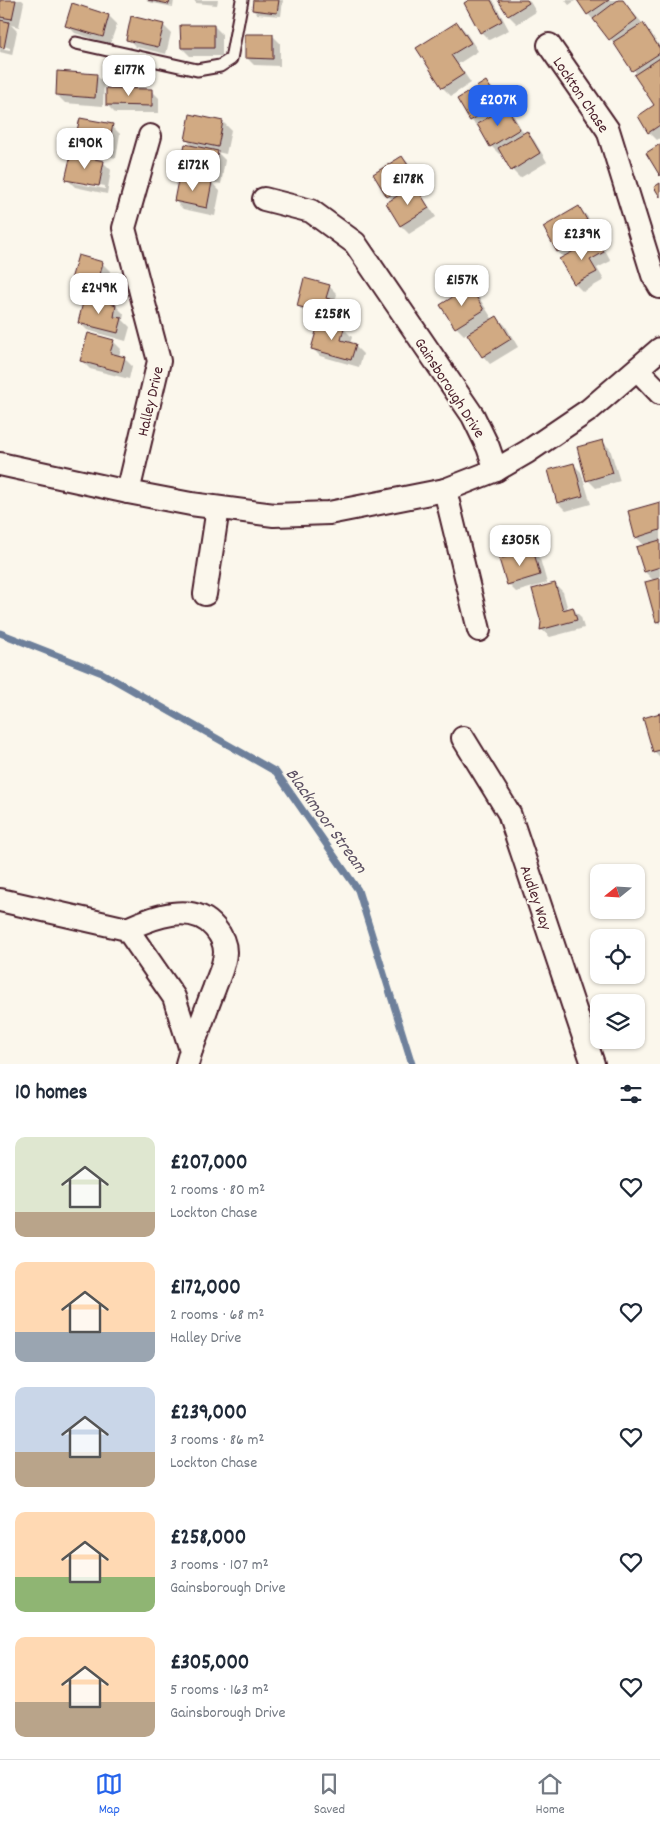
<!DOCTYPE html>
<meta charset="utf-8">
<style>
:root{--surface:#fff;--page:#f2f2f3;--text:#1f2937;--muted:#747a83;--line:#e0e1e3;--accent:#2563eb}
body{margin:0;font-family:Dekko,sans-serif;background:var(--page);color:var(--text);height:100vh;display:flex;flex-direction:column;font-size:19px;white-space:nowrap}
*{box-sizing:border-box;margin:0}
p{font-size:16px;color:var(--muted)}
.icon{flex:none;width:28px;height:28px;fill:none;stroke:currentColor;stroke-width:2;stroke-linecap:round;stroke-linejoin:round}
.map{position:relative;height:1064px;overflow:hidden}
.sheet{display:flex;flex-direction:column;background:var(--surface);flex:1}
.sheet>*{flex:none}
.needle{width:32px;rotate:252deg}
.buttons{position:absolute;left:590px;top:864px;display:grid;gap:10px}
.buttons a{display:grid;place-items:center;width:55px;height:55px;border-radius:10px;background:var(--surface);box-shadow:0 1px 4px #0004;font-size:25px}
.price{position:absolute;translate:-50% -42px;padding:0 11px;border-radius:10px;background:#fff;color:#222;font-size:16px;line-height:32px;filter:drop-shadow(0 1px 2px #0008)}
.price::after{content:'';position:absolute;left:50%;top:30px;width:15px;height:11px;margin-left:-8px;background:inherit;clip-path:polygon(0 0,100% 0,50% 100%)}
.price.current{background:var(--accent);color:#fff}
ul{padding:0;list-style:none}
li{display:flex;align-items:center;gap:15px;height:125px;padding:0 15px}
li span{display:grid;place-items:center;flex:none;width:140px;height:100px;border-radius:10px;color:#555}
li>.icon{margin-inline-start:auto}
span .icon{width:60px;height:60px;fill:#fffc;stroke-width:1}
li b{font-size:21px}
h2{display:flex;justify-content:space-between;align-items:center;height:60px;padding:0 15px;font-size:21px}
.menu{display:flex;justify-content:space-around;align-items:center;height:70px;border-top:1px solid var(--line);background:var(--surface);font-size:14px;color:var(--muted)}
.menu a{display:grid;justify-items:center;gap:2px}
.menu .current{color:var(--accent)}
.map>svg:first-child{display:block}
</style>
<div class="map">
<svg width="660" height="1064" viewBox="0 0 660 1064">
<rect width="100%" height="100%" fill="#fbf7ec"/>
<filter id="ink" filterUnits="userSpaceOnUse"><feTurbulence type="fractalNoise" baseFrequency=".02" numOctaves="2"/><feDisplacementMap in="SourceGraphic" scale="10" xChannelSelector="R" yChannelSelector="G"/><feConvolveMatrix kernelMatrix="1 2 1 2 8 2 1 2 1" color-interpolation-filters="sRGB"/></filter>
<g filter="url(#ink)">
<!-- shadow -->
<g fill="#0003" fill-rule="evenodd">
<path d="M 0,0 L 22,0 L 24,2 L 19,27 L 11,25 L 17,31 L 12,55 L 0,52 L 0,48 L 10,50 L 10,48 L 0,45 Z"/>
<path d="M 146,0 L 174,0 L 173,7 L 148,2 Z"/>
<path d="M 194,0 L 218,0 L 217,5 L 196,3 Z"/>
<path d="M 254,0 L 283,0 L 281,16 L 257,14 L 253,10 Z"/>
<path d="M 472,0 L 493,0 L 509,30 L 489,40 L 481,32 Z"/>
<path d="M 500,0 L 529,0 L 536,12 L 517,24 L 509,16 Z"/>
<path d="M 565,0 L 576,0 L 569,5 Z"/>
<path d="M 579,0 L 622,0 L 651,33 L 660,47 L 660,138 L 657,140 L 649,132 L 655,106 L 637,74 L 618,47 L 588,14 Z"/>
<path d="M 109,16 L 117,24 L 110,44 L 75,33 L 67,25 Z"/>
<path d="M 457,23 L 465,31 L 478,51 L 458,64 L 471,83 L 451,96 L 443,88 L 418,49 Z"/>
<path d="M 163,25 L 171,33 L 166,54 L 136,47 L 128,39 Z"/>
<path d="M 214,26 L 222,34 L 222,56 L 190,56 L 182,48 Z"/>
<path d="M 272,35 L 280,43 L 280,66 L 254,65 L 246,57 Z"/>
<path d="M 96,75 L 104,83 L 103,106 L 65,103 L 57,95 Z"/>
<path d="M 486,82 L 494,90 L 505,109 L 514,116 L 524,134 L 526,132 L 534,140 L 547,162 L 520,178 L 512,170 L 502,153 L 499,154 L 491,146 L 479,128 L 471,120 L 459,99 Z"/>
<path d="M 151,90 L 159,98 L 159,113 L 115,113 L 107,105 Z"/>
<path d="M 191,115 L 223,122 L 231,130 L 226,154 L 217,152 L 225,160 L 221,184 L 211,182 L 220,191 L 215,216 L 183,209 L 175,201 L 190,179 L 181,170 L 194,148 L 186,139 Z"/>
<path d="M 112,126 L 120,134 L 116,158 L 84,151 L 76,143 Z"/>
<path d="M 402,157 L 410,165 L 424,187 L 418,190 L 436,217 L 409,234 L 401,226 L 387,204 L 393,200 L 388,196 Z"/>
<path d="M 103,162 L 111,170 L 107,194 L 75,187 L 67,179 ZM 74,180 L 105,186 L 105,189 L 74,183 Z"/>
<path d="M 579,208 L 587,216 L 594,228 L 581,236 L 586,246 L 596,240 L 604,248 L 611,261 L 597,268 L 604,280 L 583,292 L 575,284 L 561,260 L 564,258 L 558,252 L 544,228 Z"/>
<path d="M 102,263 L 110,271 L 108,278 L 114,280 L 122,288 L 118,301 L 79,291 L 71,283 Z"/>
<path d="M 329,286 L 337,294 L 335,302 L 341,303 L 349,311 L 345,324 L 306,314 L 298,306 Z"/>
<path d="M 470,288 L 478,296 L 493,320 L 497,318 L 505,325 L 518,347 L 490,364 L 483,356 L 468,332 L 464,335 L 456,327 Z"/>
<path d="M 116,306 L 124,314 L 123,320 L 130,327 L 126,341 L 87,330 L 79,322 Z"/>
<path d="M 344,329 L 352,337 L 350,344 L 355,346 L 363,354 L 359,367 L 320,356 L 312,348 Z"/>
<path d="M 113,341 L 121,349 L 119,356 L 124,358 L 132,366 L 129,379 L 90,369 L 82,361 Z"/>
<path d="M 602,441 L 610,449 L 620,481 L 596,488 L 588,480 Z"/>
<path d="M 573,464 L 581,472 L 591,504 L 566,511 L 558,503 L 549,471 Z"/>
<path d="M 660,503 L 660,624 L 657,622 L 654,581 L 645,572 L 645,546 L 636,537 Z"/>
<path d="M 532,551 L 540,559 L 547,583 L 516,592 L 508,584 Z"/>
<path d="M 555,584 L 563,592 L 568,610 L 573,609 L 581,617 L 584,628 L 550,637 L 542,630 Z"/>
<path d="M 660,714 L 660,757 L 654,751 Z"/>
</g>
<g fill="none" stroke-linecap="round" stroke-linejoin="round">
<!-- stream -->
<path stroke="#6e809b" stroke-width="7" d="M 0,633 L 102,673 L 276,772 L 358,890 L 412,1064"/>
</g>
<!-- building -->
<g fill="#d1aa83" stroke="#4a1f2b">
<path d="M 0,0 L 16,0 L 12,19 L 0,17 Z"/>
<path d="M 148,0 L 170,0 L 169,4 Z"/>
<path d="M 253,0 L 279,0 L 277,13 L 252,10 Z"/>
<path d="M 469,0 L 491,0 L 502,21 L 480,33 L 464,3 Z"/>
<path d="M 498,0 L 527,0 L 529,3 L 508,16 Z"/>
<path d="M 577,0 L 609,0 L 587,15 Z"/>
<path d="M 618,0 L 623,0 L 637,19 L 609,40 L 593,19 Z"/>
<path d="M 72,3 L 109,15 L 103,37 L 65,26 Z"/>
<path d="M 131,16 L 164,24 L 158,47 L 126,40 Z"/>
<path d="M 0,20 L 9,22 L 4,48 L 0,47 Z"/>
<path d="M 457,22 L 471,43 L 451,55 L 464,74 L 442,88 L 416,48 Z"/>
<path d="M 643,23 L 660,49 L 660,53 L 632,71 L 613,42 Z"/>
<path d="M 180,25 L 214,25 L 214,48 L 181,48 Z"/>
<path d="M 245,34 L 273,34 L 273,59 L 245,58 Z"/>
<path d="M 660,58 L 660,125 L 648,133 L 638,116 L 654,105 L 634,75 Z"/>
<path d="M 57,71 L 97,74 L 95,98 L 56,95 Z"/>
<path d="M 486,81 L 500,103 L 470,121 L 457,99 Z"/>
<path d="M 106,88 L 152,89 L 152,106 L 106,105 Z"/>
<path d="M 506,107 L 520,129 L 490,147 L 477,124 Z"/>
<path d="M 190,114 L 223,121 L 218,147 L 185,140 Z"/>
<path d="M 80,118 L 113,124 L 108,150 L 74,143 Z"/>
<path d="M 527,131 L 540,153 L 511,171 L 498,148 Z"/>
<path d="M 185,144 L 218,151 L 213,177 L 179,170 Z"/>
<path d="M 660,144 L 660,176 L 646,153 Z"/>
<path d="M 71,154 L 104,161 L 99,186 L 65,180 Z"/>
<path d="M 402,156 L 417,179 L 387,197 L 373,174 Z"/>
<path d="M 179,175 L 212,182 L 207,208 L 174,201 Z"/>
<path d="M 660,183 L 660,197 L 654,187 Z"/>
<path d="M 415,185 L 429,208 L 400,226 L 386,203 Z"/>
<path d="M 579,206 L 587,220 L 573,227 L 580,239 L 557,252 L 543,227 Z"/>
<path d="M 596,239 L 604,252 L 590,260 L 597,272 L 574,284 L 559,259 Z"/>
<path d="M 78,255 L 103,262 L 100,275 L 114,279 L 110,294 L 70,283 Z"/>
<path d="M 304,278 L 330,285 L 326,298 L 341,302 L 337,317 L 297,306 Z"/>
<path d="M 470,286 L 484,310 L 455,328 L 440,305 Z"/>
<path d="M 85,294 L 116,305 L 114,317 L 122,318 L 118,333 L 78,323 Z"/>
<path d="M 497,316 L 511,339 L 482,357 L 467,334 Z"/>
<path d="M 319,321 L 344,328 L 341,340 L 356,344 L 351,360 L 311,349 Z"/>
<path d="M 88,333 L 114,340 L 110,353 L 125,357 L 121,372 L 80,361 Z"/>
<path d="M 603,440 L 613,473 L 586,481 L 577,447 Z"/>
<path d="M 574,463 L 583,496 L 557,503 L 548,470 Z"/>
<path d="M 660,502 L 660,530 L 635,538 L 628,511 Z"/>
<path d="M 660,540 L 660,567 L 644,572 L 636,547 Z"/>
<path d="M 533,549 L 540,575 L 507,585 L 499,559 Z"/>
<path d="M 660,578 L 660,621 L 656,622 L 645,582 Z"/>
<path d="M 555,583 L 563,610 L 573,607 L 577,620 L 540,630 L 541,622 L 532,589 Z"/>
<path d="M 660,713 L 660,750 L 653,752 L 643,718 Z"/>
</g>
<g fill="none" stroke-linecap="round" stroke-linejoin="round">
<!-- lane casing -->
<g stroke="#4a1f2b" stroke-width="15">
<path id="lane" d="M 76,43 L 197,70 L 220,66 L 231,59 L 242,0"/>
</g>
<!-- street casing -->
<g stroke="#4a1f2b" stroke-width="26">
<g id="street">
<path d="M 549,45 L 608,130 L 653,275 L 660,287"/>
<path d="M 264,199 L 311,211 L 355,243 L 473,416 L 488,447 L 496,470"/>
<path d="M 638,370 L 660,393"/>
<path d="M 0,464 L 128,492 L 191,504 L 274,515 L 329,513 L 445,490 L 496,470 L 527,452 L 589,410 L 660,349"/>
<path d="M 445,490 L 479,630"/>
<path d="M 128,492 L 159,361 L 124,228 L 150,136"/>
<path d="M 205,594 L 218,508"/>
<path d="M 463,738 L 509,813 L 593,1064"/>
<path d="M 0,900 L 127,929 L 174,997 L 191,1050 L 187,1064"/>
<path d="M 127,929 C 153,917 193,901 215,928 C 221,935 225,943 225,952 C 225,965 218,977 214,989 C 206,1009 199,1030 191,1050"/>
</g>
</g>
<!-- lane -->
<use href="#lane" stroke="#fbf7ec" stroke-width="11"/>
<!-- street -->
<use href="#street" stroke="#fbf7ec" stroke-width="22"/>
</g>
</g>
<g text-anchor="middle" stroke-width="4" stroke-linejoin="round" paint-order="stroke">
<!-- street labels -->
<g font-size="16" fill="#4a1f2b" stroke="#fbf7ec">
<text transform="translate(582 94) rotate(56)" y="6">Lockton Chase</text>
<text transform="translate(451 387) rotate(57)" y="6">Gainsborough Drive</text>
<text transform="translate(149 401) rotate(-77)" y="6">Halley Drive</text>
<text transform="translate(537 897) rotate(71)" y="6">Audley Way</text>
</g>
<!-- water labels -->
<g font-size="18" font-style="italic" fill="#5c5063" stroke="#fbf7ec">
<text transform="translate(327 820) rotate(54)" y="6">Blackmoor Stream</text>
</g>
</g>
</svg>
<div class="buttons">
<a><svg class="needle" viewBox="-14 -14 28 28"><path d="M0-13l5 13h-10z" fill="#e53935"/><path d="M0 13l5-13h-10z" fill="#747a83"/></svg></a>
<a><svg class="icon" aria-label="locate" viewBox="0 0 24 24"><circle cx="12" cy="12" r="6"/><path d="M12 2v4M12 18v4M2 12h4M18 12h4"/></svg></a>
<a><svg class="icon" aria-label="layers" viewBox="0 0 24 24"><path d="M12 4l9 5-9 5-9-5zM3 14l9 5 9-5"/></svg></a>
</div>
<b class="price" style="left:129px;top:97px">£177K</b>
<b class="price current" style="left:498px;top:127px">£207K</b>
<b class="price" style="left:85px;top:170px">£190K</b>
<b class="price" style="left:193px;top:192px">£172K</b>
<b class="price" style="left:408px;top:206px">£178K</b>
<b class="price" style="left:582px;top:261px">£239K</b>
<b class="price" style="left:462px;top:307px">£157K</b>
<b class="price" style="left:99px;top:315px">£249K</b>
<b class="price" style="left:332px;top:341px">£258K</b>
<b class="price" style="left:520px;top:567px">£305K</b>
</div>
<section class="sheet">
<h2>10 homes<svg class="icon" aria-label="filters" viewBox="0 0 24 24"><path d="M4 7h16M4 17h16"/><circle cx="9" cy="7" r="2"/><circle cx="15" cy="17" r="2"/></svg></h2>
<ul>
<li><span style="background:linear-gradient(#dfe7d0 75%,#b9a48a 0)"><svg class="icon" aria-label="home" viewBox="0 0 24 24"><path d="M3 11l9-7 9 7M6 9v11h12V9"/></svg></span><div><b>£207,000</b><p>2 rooms · 80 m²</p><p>Lockton Chase</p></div><svg class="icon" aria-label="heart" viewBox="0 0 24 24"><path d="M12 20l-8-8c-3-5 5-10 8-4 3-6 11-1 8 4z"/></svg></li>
<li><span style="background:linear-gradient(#ffd9b3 70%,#9aa5b1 0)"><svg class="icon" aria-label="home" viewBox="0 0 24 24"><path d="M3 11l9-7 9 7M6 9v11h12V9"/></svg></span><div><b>£172,000</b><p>2 rooms · 68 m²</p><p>Halley Drive</p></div><svg class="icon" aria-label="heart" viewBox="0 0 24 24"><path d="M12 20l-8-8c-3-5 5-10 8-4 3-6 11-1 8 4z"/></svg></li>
<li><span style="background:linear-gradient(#c9d6e8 65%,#b9a48a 0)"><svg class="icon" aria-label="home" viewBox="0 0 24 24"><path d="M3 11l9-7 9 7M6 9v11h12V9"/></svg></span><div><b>£239,000</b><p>3 rooms · 86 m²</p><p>Lockton Chase</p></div><svg class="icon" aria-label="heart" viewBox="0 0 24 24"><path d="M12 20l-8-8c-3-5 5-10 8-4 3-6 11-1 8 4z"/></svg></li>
<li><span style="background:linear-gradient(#ffd9b3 65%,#8fb573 0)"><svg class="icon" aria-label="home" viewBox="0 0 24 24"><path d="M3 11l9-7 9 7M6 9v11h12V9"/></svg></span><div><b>£258,000</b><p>3 rooms · 107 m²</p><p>Gainsborough Drive</p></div><svg class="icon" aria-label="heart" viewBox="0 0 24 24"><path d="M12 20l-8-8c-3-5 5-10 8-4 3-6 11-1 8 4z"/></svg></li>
<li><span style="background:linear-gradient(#ffd9b3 65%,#b9a48a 0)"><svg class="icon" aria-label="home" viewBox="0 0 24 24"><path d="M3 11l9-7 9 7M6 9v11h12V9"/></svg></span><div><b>£305,000</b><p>5 rooms · 163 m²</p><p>Gainsborough Drive</p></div><svg class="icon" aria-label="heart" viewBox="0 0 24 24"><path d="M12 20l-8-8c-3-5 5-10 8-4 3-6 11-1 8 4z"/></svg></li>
</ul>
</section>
<nav class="menu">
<a class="current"><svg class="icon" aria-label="map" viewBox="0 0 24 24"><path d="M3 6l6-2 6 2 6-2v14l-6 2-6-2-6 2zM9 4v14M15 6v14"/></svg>Map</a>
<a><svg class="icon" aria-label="saved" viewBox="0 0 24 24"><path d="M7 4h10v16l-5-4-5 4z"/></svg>Saved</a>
<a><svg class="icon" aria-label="home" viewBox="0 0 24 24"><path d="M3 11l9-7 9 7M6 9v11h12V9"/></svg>Home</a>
</nav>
